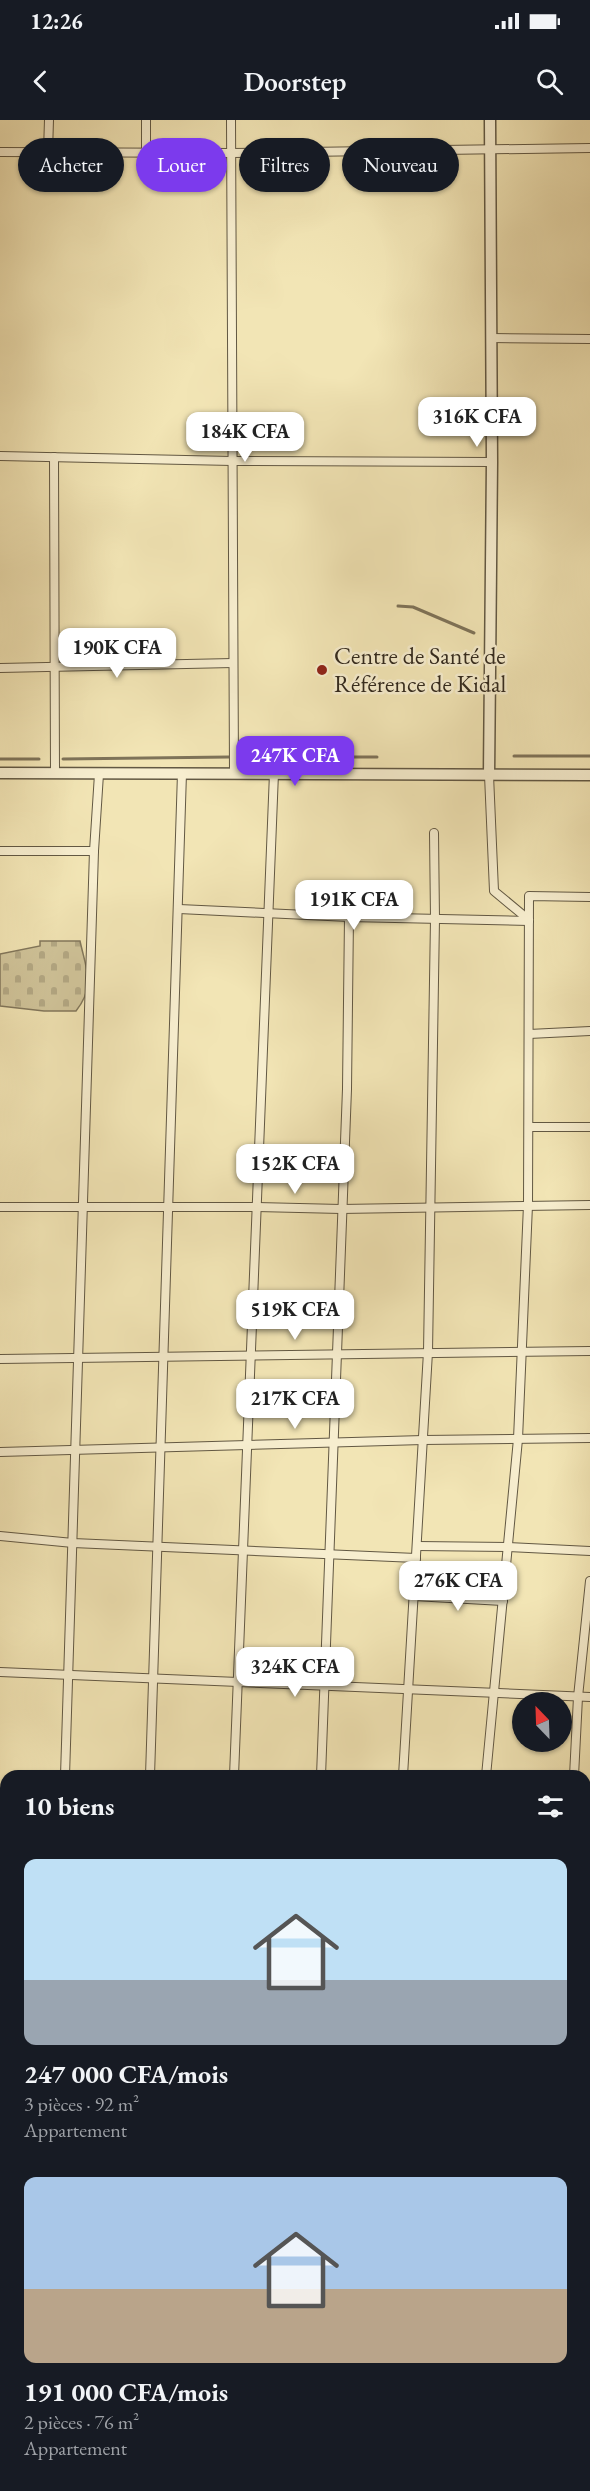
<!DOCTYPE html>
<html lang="fr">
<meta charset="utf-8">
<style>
:root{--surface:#171b24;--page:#242831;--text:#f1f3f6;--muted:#9ea1a6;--accent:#7c3aed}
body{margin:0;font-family:"EB Garamond",serif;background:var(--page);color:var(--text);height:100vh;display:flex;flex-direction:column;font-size:22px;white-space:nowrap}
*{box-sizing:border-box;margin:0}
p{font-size:20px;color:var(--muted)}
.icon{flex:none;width:33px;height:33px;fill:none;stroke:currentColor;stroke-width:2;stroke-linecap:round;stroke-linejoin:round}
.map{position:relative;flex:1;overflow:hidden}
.drawer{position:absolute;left:0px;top:1650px;width:591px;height:722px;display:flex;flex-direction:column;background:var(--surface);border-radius:18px 18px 0 0;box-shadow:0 2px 4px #0004}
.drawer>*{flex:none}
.hud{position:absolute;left:18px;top:18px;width:555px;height:54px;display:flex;gap:12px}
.needle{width:39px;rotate:337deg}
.fabs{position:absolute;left:512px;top:1572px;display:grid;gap:12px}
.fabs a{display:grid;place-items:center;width:60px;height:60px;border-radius:50%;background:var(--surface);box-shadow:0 2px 4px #0004;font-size:30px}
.price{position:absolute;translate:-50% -51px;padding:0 14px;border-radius:12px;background:#fff;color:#222;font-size:20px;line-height:39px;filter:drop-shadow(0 2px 3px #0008)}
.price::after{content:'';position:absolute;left:50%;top:36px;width:18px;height:14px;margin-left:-9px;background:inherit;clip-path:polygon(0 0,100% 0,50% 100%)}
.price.selected{background:var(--accent);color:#fff}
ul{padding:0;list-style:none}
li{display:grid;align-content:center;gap:12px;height:318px;padding:0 24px}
li span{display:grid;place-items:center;height:186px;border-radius:12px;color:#555}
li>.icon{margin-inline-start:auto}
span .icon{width:108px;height:108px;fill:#fffc;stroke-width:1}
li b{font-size:26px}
h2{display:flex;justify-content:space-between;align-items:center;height:72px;padding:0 24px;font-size:26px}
.chip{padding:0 21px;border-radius:27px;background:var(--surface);box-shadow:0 2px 4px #0004;font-size:21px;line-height:54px}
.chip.selected{background:var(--accent);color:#fff}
.status{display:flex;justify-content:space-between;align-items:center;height:42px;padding:0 30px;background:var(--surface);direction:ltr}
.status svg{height:16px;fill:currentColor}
header{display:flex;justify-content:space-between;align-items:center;height:78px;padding:0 24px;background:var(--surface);font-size:27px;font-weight:600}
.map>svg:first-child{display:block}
</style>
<div class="status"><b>12:26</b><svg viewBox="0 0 49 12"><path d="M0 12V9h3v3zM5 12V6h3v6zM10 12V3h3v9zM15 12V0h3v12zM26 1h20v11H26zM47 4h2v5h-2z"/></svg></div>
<header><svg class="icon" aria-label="back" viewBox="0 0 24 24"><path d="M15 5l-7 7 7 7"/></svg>Doorstep<svg class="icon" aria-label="search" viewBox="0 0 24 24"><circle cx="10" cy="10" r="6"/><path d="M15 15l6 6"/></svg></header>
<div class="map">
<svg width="590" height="2371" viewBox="0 0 590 2371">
<defs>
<pattern id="cemetery-stones" width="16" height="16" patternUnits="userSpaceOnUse" patternTransform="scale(1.5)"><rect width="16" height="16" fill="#d1c59b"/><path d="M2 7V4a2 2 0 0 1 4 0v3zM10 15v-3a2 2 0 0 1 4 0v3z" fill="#b4a985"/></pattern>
</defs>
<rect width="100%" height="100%" fill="#f2e5b5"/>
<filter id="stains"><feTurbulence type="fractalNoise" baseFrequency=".00333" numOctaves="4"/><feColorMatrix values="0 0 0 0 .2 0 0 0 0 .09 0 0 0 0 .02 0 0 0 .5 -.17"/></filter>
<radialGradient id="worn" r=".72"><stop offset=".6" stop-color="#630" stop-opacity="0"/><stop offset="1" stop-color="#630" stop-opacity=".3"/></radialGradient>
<!-- cemetery -->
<path fill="url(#cemetery-stones)" stroke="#82775c" stroke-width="1.5" d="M 40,821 L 80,821 C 86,849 96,866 76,891 L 44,891 L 0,886 L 0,834 L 40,826 Z"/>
<!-- water -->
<path fill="#b1a581" stroke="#7e7359" stroke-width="1.5" d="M 279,2366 L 336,2366 L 361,2371 L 219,2371 Z"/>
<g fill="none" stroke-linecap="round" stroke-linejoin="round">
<!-- stream -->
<g stroke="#7e7359" stroke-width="3">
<path d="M 398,486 L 413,487 L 474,513"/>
<path d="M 514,636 L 590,636"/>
<path d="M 239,637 L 377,637"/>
<path d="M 0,639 L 39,639"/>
<path d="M 63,639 L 229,637"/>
</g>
<!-- minor casing -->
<g stroke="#625843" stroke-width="10">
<g id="minor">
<path d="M 146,0 L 146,33"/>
<path d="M 231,0 L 234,652"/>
<path d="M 0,32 L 231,33 L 590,28"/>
<path d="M 48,32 L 49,0"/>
<path d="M 491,218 L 590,219"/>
<path d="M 0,336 L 232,341 L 492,342"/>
<path d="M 54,337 L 55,653"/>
<path d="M 0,548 L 233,543"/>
<path d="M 489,655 L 494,771 L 529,800"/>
<path d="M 0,731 L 94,731"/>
<path d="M 179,789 L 349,797 L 529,801"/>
<path d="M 529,914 L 590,911"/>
<path d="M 529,1007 L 590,1007"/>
<path d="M 0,1087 L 257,1087 L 341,1089 L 590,1085"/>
<path d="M 0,1239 L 590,1231"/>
<path d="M 0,1332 L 423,1320 L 590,1318"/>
<path d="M 0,1416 L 73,1423 L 416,1438"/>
<path d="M 417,1426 L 508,1427 L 590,1431"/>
<path d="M 414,1476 L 503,1481"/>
<path d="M 0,1552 L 590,1577"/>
<path d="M 65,1656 L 94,731 L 99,654"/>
<path d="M 150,1656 L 182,653"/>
<path d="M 234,1656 L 274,653"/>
<path d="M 321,1656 L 347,969 L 349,797"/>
<path d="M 403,1656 L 428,1232 L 435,799 L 434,713"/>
<path d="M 486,1656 L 518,1319 L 528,1085 L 529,776 L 590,777"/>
<path d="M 574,1656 L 578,1577 L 590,1461"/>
<path d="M 0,1682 L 6,1682"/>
<path d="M 585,1700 L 590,1701"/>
<path d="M 585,1811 L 590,1811"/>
<path d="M 0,1930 L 6,1931"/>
<path d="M 585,1931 L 590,1932"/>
<path d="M 0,1999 L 6,2000"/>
<path d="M 0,2041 L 6,2042"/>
<path d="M 585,2056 L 590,2056"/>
<path d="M 585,2108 L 590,2107"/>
<path d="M 0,2133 L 6,2156"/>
<path d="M 0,2210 L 6,2211"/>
<path d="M 0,2304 L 6,2304"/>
<path d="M 585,2336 L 590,2337"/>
</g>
</g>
<!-- tertiary casing -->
<g stroke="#625843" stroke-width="13">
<g id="tertiary">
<path d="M 0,653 L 590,655"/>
<path d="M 489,655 L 492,342 L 490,0"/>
</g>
</g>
<!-- primary casing -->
<g stroke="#32291d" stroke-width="16">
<g id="primary">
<path d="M 0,2176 L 6,2174"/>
<path d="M 493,2366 L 497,2371"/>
</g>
</g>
<!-- minor -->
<use href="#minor" stroke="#f7eecf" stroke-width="8"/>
<!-- tertiary -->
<use href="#tertiary" stroke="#f7eecf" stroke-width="10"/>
<!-- primary -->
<use href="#primary" stroke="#f2e5b5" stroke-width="14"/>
</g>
<!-- markers -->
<circle fill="#8f2418" stroke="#f7eecf" stroke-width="2" cx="322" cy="550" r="6"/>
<g text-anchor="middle" stroke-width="5" stroke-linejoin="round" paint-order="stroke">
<!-- poi labels -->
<g font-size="24" fill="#32291d" stroke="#f7eecf" text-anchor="start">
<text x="334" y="544">Centre de Santé de<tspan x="334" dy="28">Référence de Kidal</tspan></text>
</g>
</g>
<rect width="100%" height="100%" filter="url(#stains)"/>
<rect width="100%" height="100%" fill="url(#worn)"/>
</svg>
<div class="fabs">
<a><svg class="needle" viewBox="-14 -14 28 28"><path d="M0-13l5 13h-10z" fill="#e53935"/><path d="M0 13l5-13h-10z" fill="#9ea1a6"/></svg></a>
</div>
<b class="price" style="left:477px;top:328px">316K CFA</b>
<b class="price" style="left:245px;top:343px">184K CFA</b>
<b class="price" style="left:117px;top:559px">190K CFA</b>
<b class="price selected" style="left:295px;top:667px">247K CFA</b>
<b class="price" style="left:354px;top:811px">191K CFA</b>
<b class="price" style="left:295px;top:1075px">152K CFA</b>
<b class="price" style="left:295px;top:1221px">519K CFA</b>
<b class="price" style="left:295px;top:1310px">217K CFA</b>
<b class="price" style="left:458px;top:1492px">276K CFA</b>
<b class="price" style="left:295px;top:1578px">324K CFA</b>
<div class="hud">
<a class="chip">Acheter</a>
<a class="chip selected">Louer</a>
<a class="chip">Filtres</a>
<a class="chip">Nouveau</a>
</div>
<section class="drawer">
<h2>10 biens<svg class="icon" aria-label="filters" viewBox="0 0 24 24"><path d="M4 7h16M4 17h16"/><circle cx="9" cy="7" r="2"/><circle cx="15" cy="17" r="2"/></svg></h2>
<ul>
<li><span style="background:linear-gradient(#bfe0f5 65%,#9aa5b1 0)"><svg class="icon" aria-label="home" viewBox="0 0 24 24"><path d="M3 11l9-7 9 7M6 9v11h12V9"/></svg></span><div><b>247 000 CFA/mois</b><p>3 pièces · 92 m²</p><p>Appartement</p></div></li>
<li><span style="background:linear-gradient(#a9c7e8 60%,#b9a48a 0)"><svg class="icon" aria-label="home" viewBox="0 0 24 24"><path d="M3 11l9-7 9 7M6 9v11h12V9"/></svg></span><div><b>191 000 CFA/mois</b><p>2 pièces · 76 m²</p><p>Appartement</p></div></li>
</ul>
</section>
</div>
